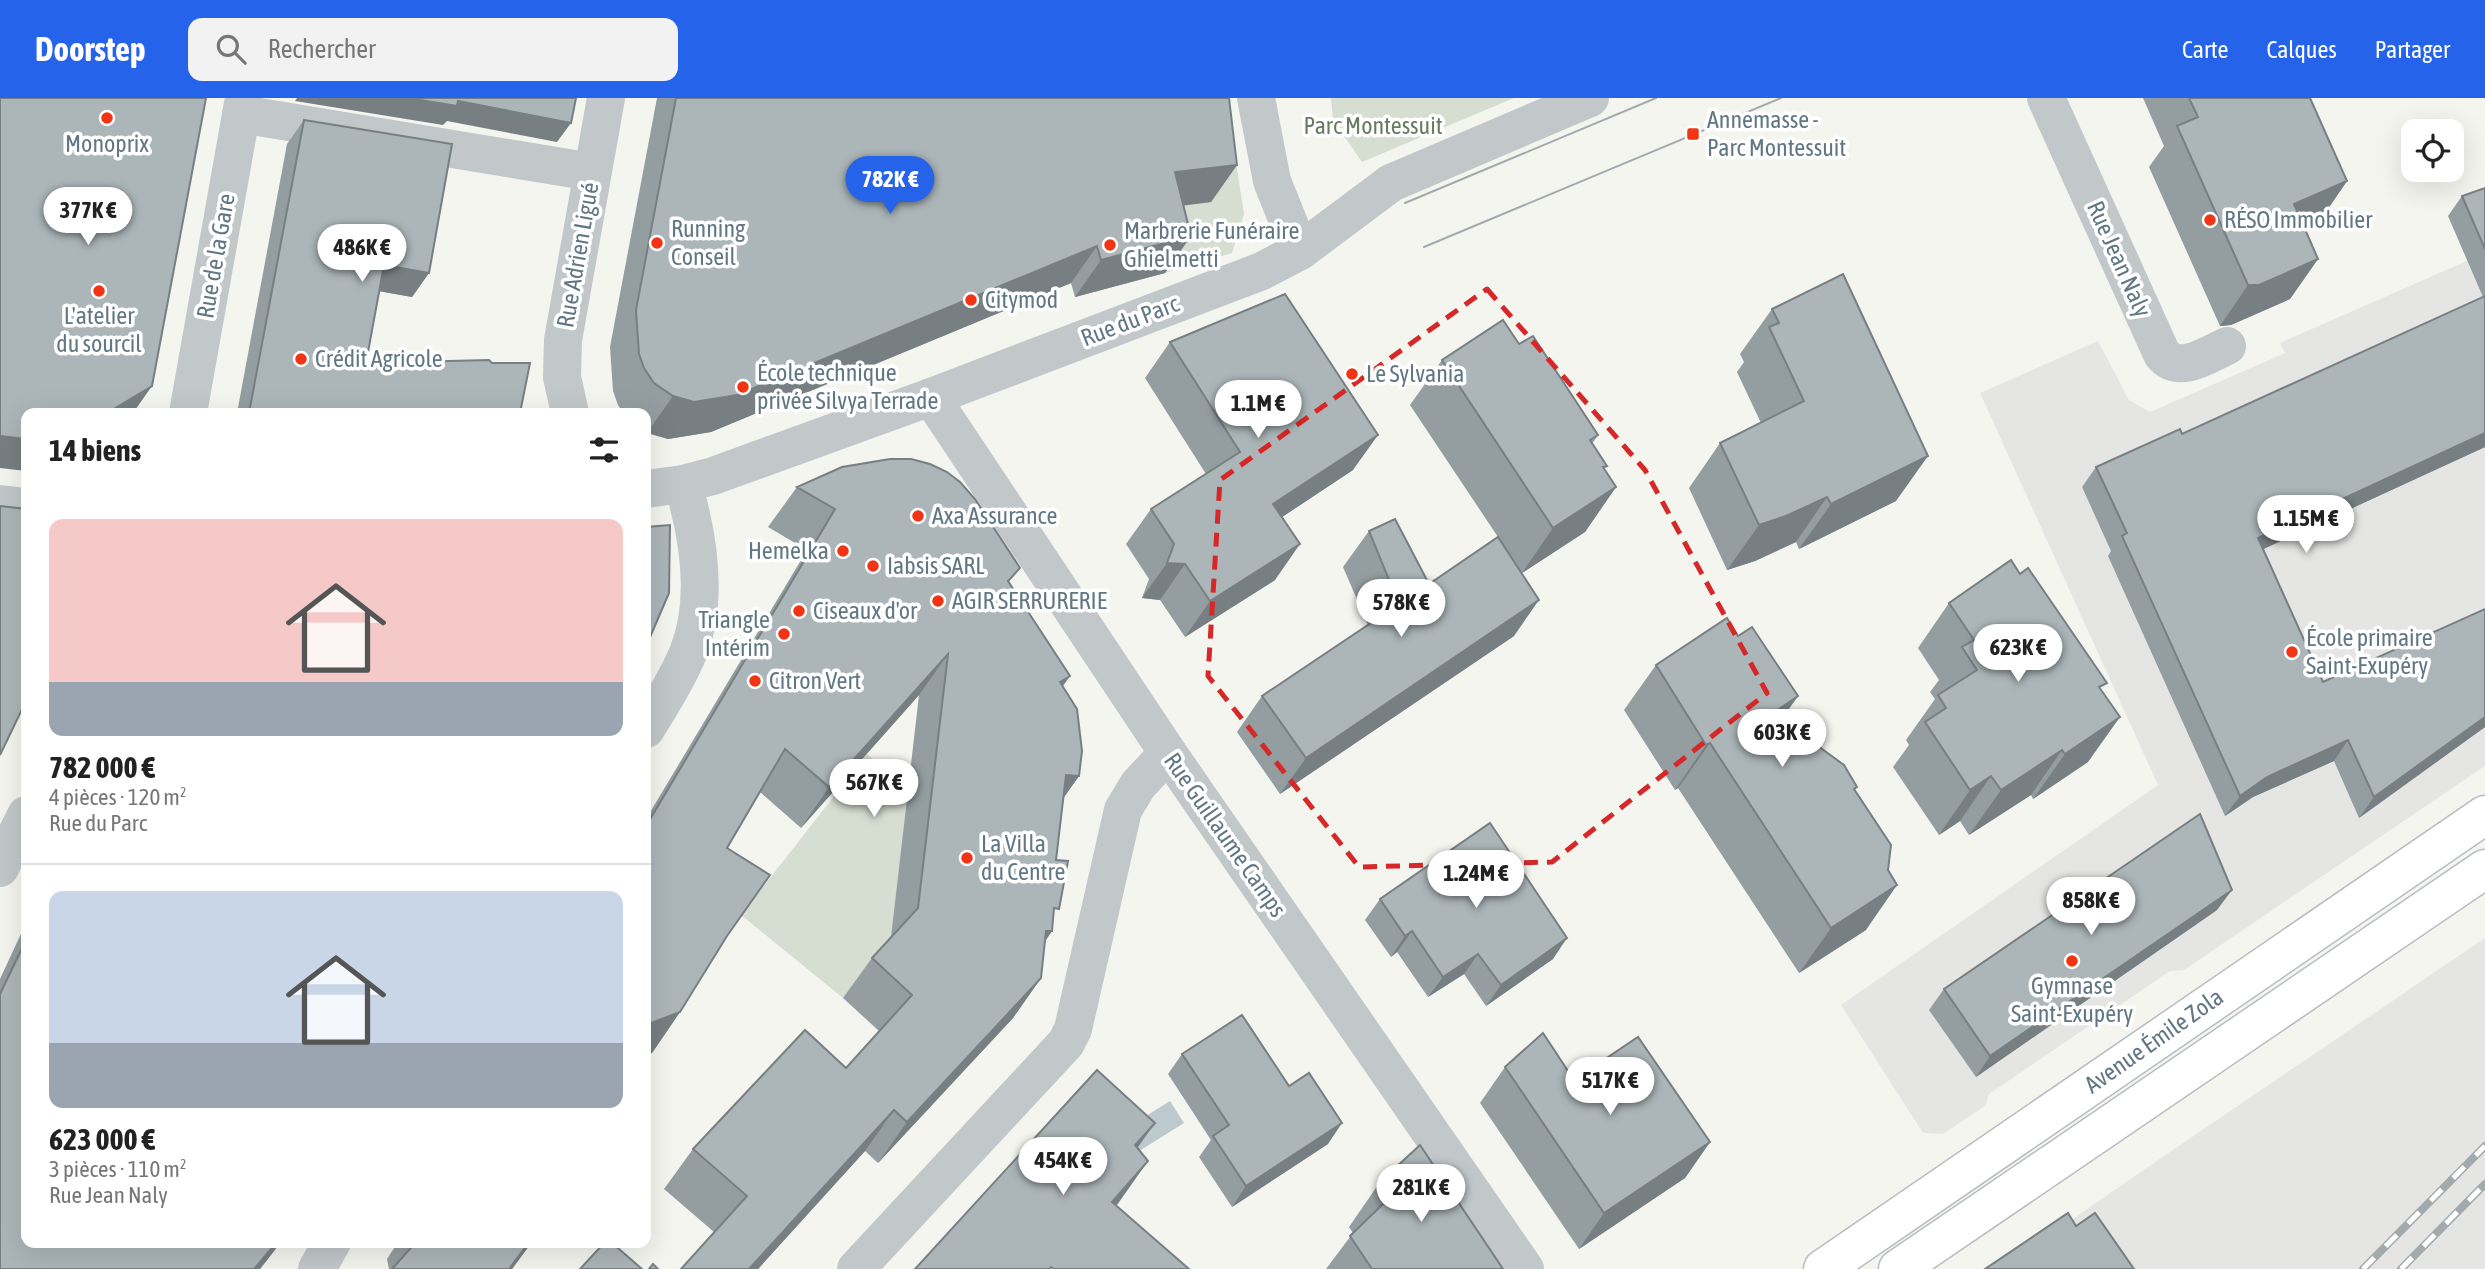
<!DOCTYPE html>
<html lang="fr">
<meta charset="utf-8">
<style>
:root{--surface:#fff;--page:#f2f2f2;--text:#222;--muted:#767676;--line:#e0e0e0;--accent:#2563eb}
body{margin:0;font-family:"Asap Condensed",sans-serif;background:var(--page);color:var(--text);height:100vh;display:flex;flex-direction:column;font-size:26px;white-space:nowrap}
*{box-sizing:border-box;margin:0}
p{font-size:23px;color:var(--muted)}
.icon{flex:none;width:38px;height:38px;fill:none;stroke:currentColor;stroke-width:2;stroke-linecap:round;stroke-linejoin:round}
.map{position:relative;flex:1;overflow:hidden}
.sheet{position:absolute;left:21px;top:310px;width:630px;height:840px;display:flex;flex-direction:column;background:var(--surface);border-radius:14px;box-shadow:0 7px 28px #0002}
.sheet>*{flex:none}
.buttons{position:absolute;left:2401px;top:21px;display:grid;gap:14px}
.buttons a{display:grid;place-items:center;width:63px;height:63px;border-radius:14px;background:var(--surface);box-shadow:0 7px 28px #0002;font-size:35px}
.price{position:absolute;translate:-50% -60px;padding:0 16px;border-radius:24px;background:#fff;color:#222;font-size:23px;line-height:46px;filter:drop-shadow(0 2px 4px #0008)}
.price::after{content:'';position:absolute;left:50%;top:42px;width:21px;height:16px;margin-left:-10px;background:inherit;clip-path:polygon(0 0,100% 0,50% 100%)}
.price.on{background:var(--accent);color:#fff}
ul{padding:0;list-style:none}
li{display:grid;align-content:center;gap:14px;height:371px;padding:0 28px}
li+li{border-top:2px solid var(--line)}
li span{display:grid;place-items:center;height:217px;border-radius:14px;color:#555}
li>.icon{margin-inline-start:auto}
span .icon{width:126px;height:126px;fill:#fffc;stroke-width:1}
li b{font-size:30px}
h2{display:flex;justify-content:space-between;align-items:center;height:84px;padding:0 28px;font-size:30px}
header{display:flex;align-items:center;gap:42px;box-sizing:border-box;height:98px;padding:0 35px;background:var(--accent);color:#fff}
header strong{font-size:33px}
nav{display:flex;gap:38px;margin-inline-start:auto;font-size:24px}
.search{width:490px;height:63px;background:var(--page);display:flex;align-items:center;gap:18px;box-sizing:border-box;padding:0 24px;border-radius:14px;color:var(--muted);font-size:26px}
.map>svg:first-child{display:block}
</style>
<header>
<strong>Doorstep</strong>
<div class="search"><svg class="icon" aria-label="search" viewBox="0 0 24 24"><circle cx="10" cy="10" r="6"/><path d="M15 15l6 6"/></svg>Rechercher</div>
<nav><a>Carte</a><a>Calques</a><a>Partager</a></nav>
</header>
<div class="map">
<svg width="2485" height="1171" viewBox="0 0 2485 1171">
<rect width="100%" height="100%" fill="#f5f5f0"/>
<!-- built -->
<g fill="#e5e6e4">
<path d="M 2485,155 L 2485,668 L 2184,872 L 2170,873 L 1989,996 L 1985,1008 L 1943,1036 L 1923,1035 L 1841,907 L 2158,687 L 1980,295 L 2098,243 L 2129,302 L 2150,314 L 2285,255 L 2280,245 Z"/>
<path d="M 2485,840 L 2485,1171 L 2000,1171 L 2161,1060 Z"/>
</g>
<!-- green -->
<g fill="#d6ddd1">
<path d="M 1226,0 L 1244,116 L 1232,155 L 1165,175 L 1149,112 Z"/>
<path d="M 1331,0 L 1514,0 L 1362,64 L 1333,22 Z"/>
<path d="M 867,656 L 908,692 L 890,851 L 843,900 L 741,817 Z"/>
</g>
<!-- water -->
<path fill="#bccace" d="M 1170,1003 L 1184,1025 L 1136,1055 L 1122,1033 Z"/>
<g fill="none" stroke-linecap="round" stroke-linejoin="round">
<!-- secondary casing -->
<g stroke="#b6bcc0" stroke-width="41">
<g id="secondary">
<path d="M 1823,1171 L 2485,717"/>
<path d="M 1898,1171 L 2485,771"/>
</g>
</g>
<!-- street -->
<g stroke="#c2c7c9" stroke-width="38">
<path d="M 1256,0 L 1272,83 L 1300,153"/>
<path d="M 2046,0 L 2162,256 C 2179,277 2207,257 2227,248"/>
<path d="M 241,16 L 592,74"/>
<path d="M 931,299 L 1168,655 L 1525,1171"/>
<path d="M 188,315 L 244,0"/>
<path d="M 570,315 L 562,279 L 563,242 L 606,0"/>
<path d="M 646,391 L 683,386 L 713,378 L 931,299 L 1262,173 L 1300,153 L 1391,85 L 1590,0"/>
<path d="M 0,406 L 26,409"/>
<path d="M 646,631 C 661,606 677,582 688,555 C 709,502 699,440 683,386"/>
<path d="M 0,770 L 26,717"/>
<path d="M 317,1171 L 332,1144"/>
<path d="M 856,1171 L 1066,945 L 1073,931 L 1123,712 L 1138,687 L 1168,655"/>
</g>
<!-- secondary -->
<use href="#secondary" stroke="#fff" stroke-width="38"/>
<!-- tram -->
<g stroke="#a2aaae" stroke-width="2">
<path d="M 1405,105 L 1656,0"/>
<path d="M 1424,149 L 1781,0"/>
</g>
<!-- rail casing -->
<g stroke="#a2aaae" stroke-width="8">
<g id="rail">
<path d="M 2363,1171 L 2485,1048"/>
<path d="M 2401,1171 L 2485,1086"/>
</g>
</g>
<!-- rail -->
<use href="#rail" stroke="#fff" stroke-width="5" stroke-dasharray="16" stroke-linecap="butt"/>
</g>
<!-- wall -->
<g fill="#949d9f">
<path d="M 657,0 L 1229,0 L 1237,67 L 1211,104 L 1183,107 L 1191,138 L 1165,175 L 1075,199 L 1071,185 L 711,334 L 668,341 L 646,334 L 646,315 L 623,315 L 618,307 L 613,293 L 610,249 Z"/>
<path d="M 2143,0 L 2310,0 L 2347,83 L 2319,124 L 2305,130 L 2318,161 L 2290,201 L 2231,227 L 2220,228 L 2149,69 L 2164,48 Z"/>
<path d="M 304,22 L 429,175 L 412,199 L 379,193 L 366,265 L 520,315 L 237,315 L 287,46 Z"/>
<path d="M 2485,90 L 2485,349 L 2263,451 L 2323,584 L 2485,629 L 2359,720 L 2334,663 L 2253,699 L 2225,718 L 2108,458 L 2111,453 L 2082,389 L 2096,369 L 2182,336 L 2483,199 L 2448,118 L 2462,98 Z"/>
<path d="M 1772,211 L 1896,403 L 1799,451 L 1796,444 L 1755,463 L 1727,472 L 1689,390 L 1720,345 L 1761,325 L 1737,274 L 1744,264 L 1740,256 Z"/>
<path d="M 1170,244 L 1353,372 L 1282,419 L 1275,482 L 1185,539 L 1160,502 L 1142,500 L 1149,481 L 1126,446 L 1151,411 L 1206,376 L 1145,280 Z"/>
<path d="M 1519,246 L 1598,337 L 1592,346 L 1607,368 L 1604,371 L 1616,389 L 1585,434 L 1522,475 L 1514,538 L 1280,696 L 1237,634 L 1262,598 L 1368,527 L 1343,469 L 1369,433 L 1429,486 L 1498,439 L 1410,307 L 1442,262 Z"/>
<path d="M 797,389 L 1009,485 L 1062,588 L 1079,678 L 1064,699 L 1056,762 L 1052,833 L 1045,843 L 1041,880 L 1013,920 L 878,1065 L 865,1053 L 758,1171 L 681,1171 L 714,1134 L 664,1091 L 693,1051 L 846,970 L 879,933 L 843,900 L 872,860 L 891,839 L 919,597 L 801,730 L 760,694 L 727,750 L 727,838 L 680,914 L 652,955 L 646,957 L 646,721 L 807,452 L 768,429 Z"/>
<path d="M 1949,505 L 2102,592 L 2088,664 L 2033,701 L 2031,697 L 1969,737 L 1960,723 L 1939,737 L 1893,669 L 1909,647 L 1906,642 L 1935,601 L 1930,594 L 1939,582 L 1918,550 Z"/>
<path d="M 1738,538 L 1798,598 L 1781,622 L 1855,693 L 1866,832 L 1799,875 L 1678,690 L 1675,692 L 1624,612 L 1656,567 Z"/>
<path d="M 1380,801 L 1553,861 L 1486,908 L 1464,876 L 1428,899 L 1397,854 L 1391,859 L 1365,822 Z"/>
<path d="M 2217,812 L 1976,979 L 1929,912 L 1944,891 Z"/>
<path d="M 26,825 L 26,1144 L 281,1144 L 260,1171 L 0,1171 L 0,881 Z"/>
<path d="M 1182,956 L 1328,1046 L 1232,1109 L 1199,1059 L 1211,1042 L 1168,976 Z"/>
<path d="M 1505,969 L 1574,982 L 1710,1044 L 1685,1080 L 1579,1151 L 1480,1005 Z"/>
<path d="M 1380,1084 L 1503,1171 L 1326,1171 L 1353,1135 L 1349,1129 Z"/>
<path d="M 398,1144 L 532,1144 L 512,1171 L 389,1171 L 387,1161 Z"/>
</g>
<!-- shaded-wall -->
<g fill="#787f82">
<path d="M 297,0 L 409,0 L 458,3 L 571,25 L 557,44 L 447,23 L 443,27 L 295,3 Z"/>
<path d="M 1237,67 L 1211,104 L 1149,112 L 1175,74 Z"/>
<path d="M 2347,83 L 2319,124 L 2266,146 L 2294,106 Z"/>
<path d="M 1191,138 L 1165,175 L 1075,199 L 1101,162 Z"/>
<path d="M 1097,148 L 1071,185 L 711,334 L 668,341 L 647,335 L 673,298 Z"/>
<path d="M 2318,161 L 2290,201 L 2231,227 L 2220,228 L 2248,187 Z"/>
<path d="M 384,167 L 429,175 L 412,199 L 367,191 Z"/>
<path d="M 152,288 L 133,315 L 107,315 Z"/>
<path d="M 2485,335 L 2485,349 L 2244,460 L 2258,440 Z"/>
<path d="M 1378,337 L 1353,372 L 1249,441 L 1273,406 Z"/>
<path d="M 0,338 L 26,341 L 26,373 L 0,370 Z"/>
<path d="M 1928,358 L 1896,403 L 1799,451 L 1831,406 Z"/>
<path d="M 1616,389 L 1585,434 L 1522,475 L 1553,430 Z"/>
<path d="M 1827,399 L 1796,444 L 1755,463 L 1727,472 L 1759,427 Z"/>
<path d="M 1300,446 L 1275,482 L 1185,539 L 1210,503 Z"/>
<path d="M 1167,465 L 1185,466 L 1160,502 L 1142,500 Z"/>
<path d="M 1539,502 L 1514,538 L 1280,696 L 1306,660 Z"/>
<path d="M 948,556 L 919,597 L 801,730 L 829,689 Z"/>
<path d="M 1070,578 L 1042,618 L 1060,584 Z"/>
<path d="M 1798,598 L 1766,643 L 1773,615 Z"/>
<path d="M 2120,619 L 2088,664 L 2033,701 L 2065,656 Z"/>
<path d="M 2485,619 L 2485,629 L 2359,720 L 2374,699 Z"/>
<path d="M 2348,642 L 2334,663 L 2253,699 L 2225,718 L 2240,698 L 2267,679 Z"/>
<path d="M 1710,645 L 1678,690 L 1675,692 L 1706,647 Z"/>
<path d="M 2062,652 L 2031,697 L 1969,737 L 2001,692 Z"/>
<path d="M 1066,677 L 1079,678 L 1050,719 Z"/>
<path d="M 1991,678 L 1960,723 L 1939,737 L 1970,692 Z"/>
<path d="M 1897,787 L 1866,832 L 1799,875 L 1831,830 Z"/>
<path d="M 2232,792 L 2217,812 L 1976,979 L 1990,958 Z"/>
<path d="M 1046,833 L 1052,833 L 1024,874 Z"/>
<path d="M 1412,833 L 1397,854 L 1391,859 L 1405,838 Z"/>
<path d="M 1567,840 L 1553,861 L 1486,908 L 1501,887 Z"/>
<path d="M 1478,856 L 1464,876 L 1428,899 L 1443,879 Z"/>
<path d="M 1041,880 L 1013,920 L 878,1065 L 907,1024 Z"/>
<path d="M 680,914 L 652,955 L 646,957 L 646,927 Z"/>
<path d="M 894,1012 L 865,1053 L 758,1171 L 749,1171 Z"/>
<path d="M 1155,1025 L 1124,1069 L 1135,1047 Z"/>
<path d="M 1342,1025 L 1328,1046 L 1232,1109 L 1246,1088 Z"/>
<path d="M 1710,1044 L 1685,1080 L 1579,1151 L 1604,1115 Z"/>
<path d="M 1148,1063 L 1117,1107 L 1112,1104 Z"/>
<path d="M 277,1144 L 281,1144 L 260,1171 L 254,1171 Z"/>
<path d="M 529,1144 L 532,1144 L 512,1171 L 509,1171 Z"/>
</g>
<!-- building -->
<g fill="#acb6b9" stroke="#787f82" stroke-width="2">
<path d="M 0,0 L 206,0 L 152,288 L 107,315 L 26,315 L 26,341 L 0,338 Z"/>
<path d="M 408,0 L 576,0 L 571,25 L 458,3 L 457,8 Z"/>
<path d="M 676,0 L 1229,0 L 1237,67 L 1175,74 L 1191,138 L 1101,162 L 1097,148 L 737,297 L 694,304 L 673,298 L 654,285 L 644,270 L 639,256 L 636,212 Z"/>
<path d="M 2189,0 L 2310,0 L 2347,83 L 2294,106 L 2318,161 L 2259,187 L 2248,187 L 2177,28 L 2198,19 Z"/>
<path d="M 304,22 L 452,46 L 429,175 L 384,167 L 366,265 L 489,262 L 492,265 L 530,265 L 520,315 L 249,315 Z"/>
<path d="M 2485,90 L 2485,151 L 2462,98 Z"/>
<path d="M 1843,176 L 1928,358 L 1831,406 L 1827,399 L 1786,418 L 1759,427 L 1720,345 L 1804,303 L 1769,229 L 1779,225 L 1772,211 Z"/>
<path d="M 1285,196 L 1378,337 L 1273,406 L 1300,446 L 1210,503 L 1185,466 L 1167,465 L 1174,446 L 1151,411 L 1240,354 L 1170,244 Z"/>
<path d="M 2485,198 L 2485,335 L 2258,440 L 2323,584 L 2485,511 L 2485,619 L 2374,699 L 2348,642 L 2267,679 L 2240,698 L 2122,438 L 2127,435 L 2096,369 L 2180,331 L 2182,336 Z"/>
<path d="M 1503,222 L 1519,246 L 1533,238 L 1598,337 L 1590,342 L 1607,368 L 1603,369 L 1616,389 L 1553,430 L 1442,262 Z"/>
<path d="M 890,361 L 911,361 L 930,366 L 947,374 L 960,384 L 975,401 L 1020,470 L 1008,483 L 1070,578 L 1060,584 L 1077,611 L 1082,653 L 1079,678 L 1066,677 L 1056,762 L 1068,763 L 1059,811 L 1054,810 L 1052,833 L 1046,833 L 1041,880 L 907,1024 L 894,1012 L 749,1171 L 681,1171 L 747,1098 L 693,1051 L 805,932 L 846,970 L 912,897 L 872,860 L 918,810 L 948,556 L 829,689 L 785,651 L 727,750 L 770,777 L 727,838 L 680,914 L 646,927 L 646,728 L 835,411 L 797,389 L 842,369 Z"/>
<path d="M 0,408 L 26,411 L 26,603 L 0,657 Z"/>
<path d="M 1395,421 L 1429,486 L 1498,439 L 1539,502 L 1306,660 L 1262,598 L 1399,506 L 1369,433 Z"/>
<path d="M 670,427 L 669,495 L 648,544 L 646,544 L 646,429 Z"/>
<path d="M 2011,462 L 2020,476 L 2028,470 L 2107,585 L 2099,589 L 2120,619 L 2065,656 L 2062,652 L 2001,692 L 1991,678 L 1970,692 L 1925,624 L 1946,610 L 1938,597 L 1977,572 L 1962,549 L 1974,542 L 1949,505 Z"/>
<path d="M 1727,520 L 1738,538 L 1752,529 L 1798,598 L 1773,615 L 1844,667 L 1857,689 L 1854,691 L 1891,747 L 1888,772 L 1897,787 L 1831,830 L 1710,645 L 1706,647 L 1656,567 Z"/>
<path d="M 2200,716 L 2232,792 L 1990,958 L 1944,891 Z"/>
<path d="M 1490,725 L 1567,840 L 1501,887 L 1478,856 L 1443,879 L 1412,833 L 1405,838 L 1380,801 Z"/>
<path d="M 26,842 L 26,1144 L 277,1144 L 254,1171 L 0,1171 L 0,896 Z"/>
<path d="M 1242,917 L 1289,988 L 1309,975 L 1342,1025 L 1246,1088 L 1213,1038 L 1229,1027 L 1182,956 Z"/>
<path d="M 1543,935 L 1574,982 L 1638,939 L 1710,1044 L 1604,1115 L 1505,969 Z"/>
<path d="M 1097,972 L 1155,1025 L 1135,1047 L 1148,1063 L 1112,1104 L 1189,1171 L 1054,1171 L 1051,1169 L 1049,1171 L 915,1171 Z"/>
<path d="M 1420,1047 L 1503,1171 L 1372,1171 L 1350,1138 L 1390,1099 L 1380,1084 Z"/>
<path d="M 2068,1115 L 2076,1128 L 2095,1115 L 2134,1171 L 1985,1171 Z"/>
<path d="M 416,1144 L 529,1144 L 509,1171 L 392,1171 Z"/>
<path d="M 605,1144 L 611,1144 L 642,1171 L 580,1171 Z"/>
<path d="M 653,1166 L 658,1171 L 649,1171 Z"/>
</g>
<!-- marked area -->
<path fill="none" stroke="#d62828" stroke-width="5" stroke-dasharray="14 9" stroke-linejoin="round" d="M 1487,191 L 1645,372 L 1767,595 L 1552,764 L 1359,769 L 1208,578 L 1220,382 Z"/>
<!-- markers -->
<g fill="#f13514" stroke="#fff" stroke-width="2.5">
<circle cx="107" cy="20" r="7"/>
<rect x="1686" y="29" width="14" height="14" rx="3.5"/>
<circle cx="2210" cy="122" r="7"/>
<circle cx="657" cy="145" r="7"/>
<circle cx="1110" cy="147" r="7"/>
<circle cx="99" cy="193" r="7"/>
<circle cx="971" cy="202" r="7"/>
<circle cx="301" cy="261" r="7"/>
<circle cx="1352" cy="276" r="7"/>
<circle cx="743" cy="289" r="7"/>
<circle cx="918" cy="418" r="7"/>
<circle cx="843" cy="453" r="7"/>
<circle cx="873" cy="468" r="7"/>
<circle cx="938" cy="503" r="7"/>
<circle cx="799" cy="513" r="7"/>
<circle cx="784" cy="536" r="7"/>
<circle cx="2292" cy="554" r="7"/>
<circle cx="755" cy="583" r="7"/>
<circle cx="967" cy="760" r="7"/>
<circle cx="2072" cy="863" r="7"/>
</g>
<g text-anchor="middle" stroke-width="7" stroke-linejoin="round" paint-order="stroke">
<!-- poi labels -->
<g font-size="24" fill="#617784" stroke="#fff" text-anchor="start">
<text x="1707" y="30">Annemasse -<tspan x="1707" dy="28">Parc Montessuit</tspan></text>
<text x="107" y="54" text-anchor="middle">Monoprix</text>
<text x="2224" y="130">RÉSO Immobilier</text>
<text x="671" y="139">Running<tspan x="671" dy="28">Conseil</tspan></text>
<text x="1124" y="141">Marbrerie Funéraire<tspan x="1124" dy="28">Ghielmetti</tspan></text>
<text x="985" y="210">Citymod</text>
<text x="99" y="226" text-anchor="middle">L'atelier<tspan x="99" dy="28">du sourcil</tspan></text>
<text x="315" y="269">Crédit Agricole</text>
<text x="757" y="283">École technique<tspan x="757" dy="28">privée Silvya Terrade</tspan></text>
<text x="1366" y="284">Le Sylvania</text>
<text x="932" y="426">Axa Assurance</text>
<text x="829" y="461" text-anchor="end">Hemelka</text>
<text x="887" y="476">Iabsis SARL</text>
<text x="952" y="511">AGIR SERRURERIE</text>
<text x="813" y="521">Ciseaux d'or</text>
<text x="770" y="530" text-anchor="end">Triangle<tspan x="770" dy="28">Intérim</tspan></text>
<text x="2306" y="548">École primaire<tspan x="2306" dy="28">Saint-Exupéry</tspan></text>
<text x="769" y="591">Citron Vert</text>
<text x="981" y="754">La Villa<tspan x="981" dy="28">du Centre</tspan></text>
<text x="2072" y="896" text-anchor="middle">Gymnase<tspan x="2072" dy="28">Saint-Exupéry</tspan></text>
</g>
<!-- park labels -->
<g font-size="24" fill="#687b61" stroke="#fff">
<text x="1373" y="36">Parc Montessuit</text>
</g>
<!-- street labels -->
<g font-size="24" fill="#617784" stroke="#fff">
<text transform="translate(578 157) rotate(-80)" y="8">Rue Adrien Ligué</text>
<text transform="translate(216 158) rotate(-80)" y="8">Rue de la Gare</text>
<text transform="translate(2119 161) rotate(66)" y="8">Rue Jean Naly</text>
<text transform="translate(1130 223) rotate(-21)" y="8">Rue du Parc</text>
<text transform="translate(1225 737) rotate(55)" y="8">Rue Guillaume Camps</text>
<text transform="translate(2154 943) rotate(-35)" y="8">Avenue Émile Zola</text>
</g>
</g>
</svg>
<div class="buttons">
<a><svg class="icon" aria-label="locate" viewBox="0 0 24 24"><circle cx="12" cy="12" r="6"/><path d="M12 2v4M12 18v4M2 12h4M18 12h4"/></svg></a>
</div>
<b class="price on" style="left:890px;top:118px">782K €</b>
<b class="price" style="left:88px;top:149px">377K €</b>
<b class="price" style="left:362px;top:186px">486K €</b>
<b class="price" style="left:1258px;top:342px">1.1M €</b>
<b class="price" style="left:2306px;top:457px">1.15M €</b>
<b class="price" style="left:1401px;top:541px">578K €</b>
<b class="price" style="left:2018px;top:586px">623K €</b>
<b class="price" style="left:1782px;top:671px">603K €</b>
<b class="price" style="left:874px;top:721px">567K €</b>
<b class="price" style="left:1476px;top:812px">1.24M €</b>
<b class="price" style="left:2091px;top:839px">858K €</b>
<b class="price" style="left:1610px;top:1019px">517K €</b>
<b class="price" style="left:1063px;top:1099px">454K €</b>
<b class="price" style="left:1421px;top:1126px">281K €</b>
<section class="sheet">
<h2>14 biens<svg class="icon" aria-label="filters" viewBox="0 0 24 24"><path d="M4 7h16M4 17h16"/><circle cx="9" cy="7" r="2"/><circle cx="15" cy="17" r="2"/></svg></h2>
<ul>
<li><span style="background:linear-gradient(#f6c9c9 75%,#9aa5b1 0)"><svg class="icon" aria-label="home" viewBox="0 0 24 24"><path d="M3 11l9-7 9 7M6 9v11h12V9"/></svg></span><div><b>782 000 €</b><p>4 pièces · 120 m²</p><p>Rue du Parc</p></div></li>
<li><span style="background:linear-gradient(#c9d6e8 70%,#9aa5b1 0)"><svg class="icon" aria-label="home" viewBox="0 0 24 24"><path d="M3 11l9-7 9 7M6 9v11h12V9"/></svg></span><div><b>623 000 €</b><p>3 pièces · 110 m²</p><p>Rue Jean Naly</p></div></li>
</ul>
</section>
</div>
